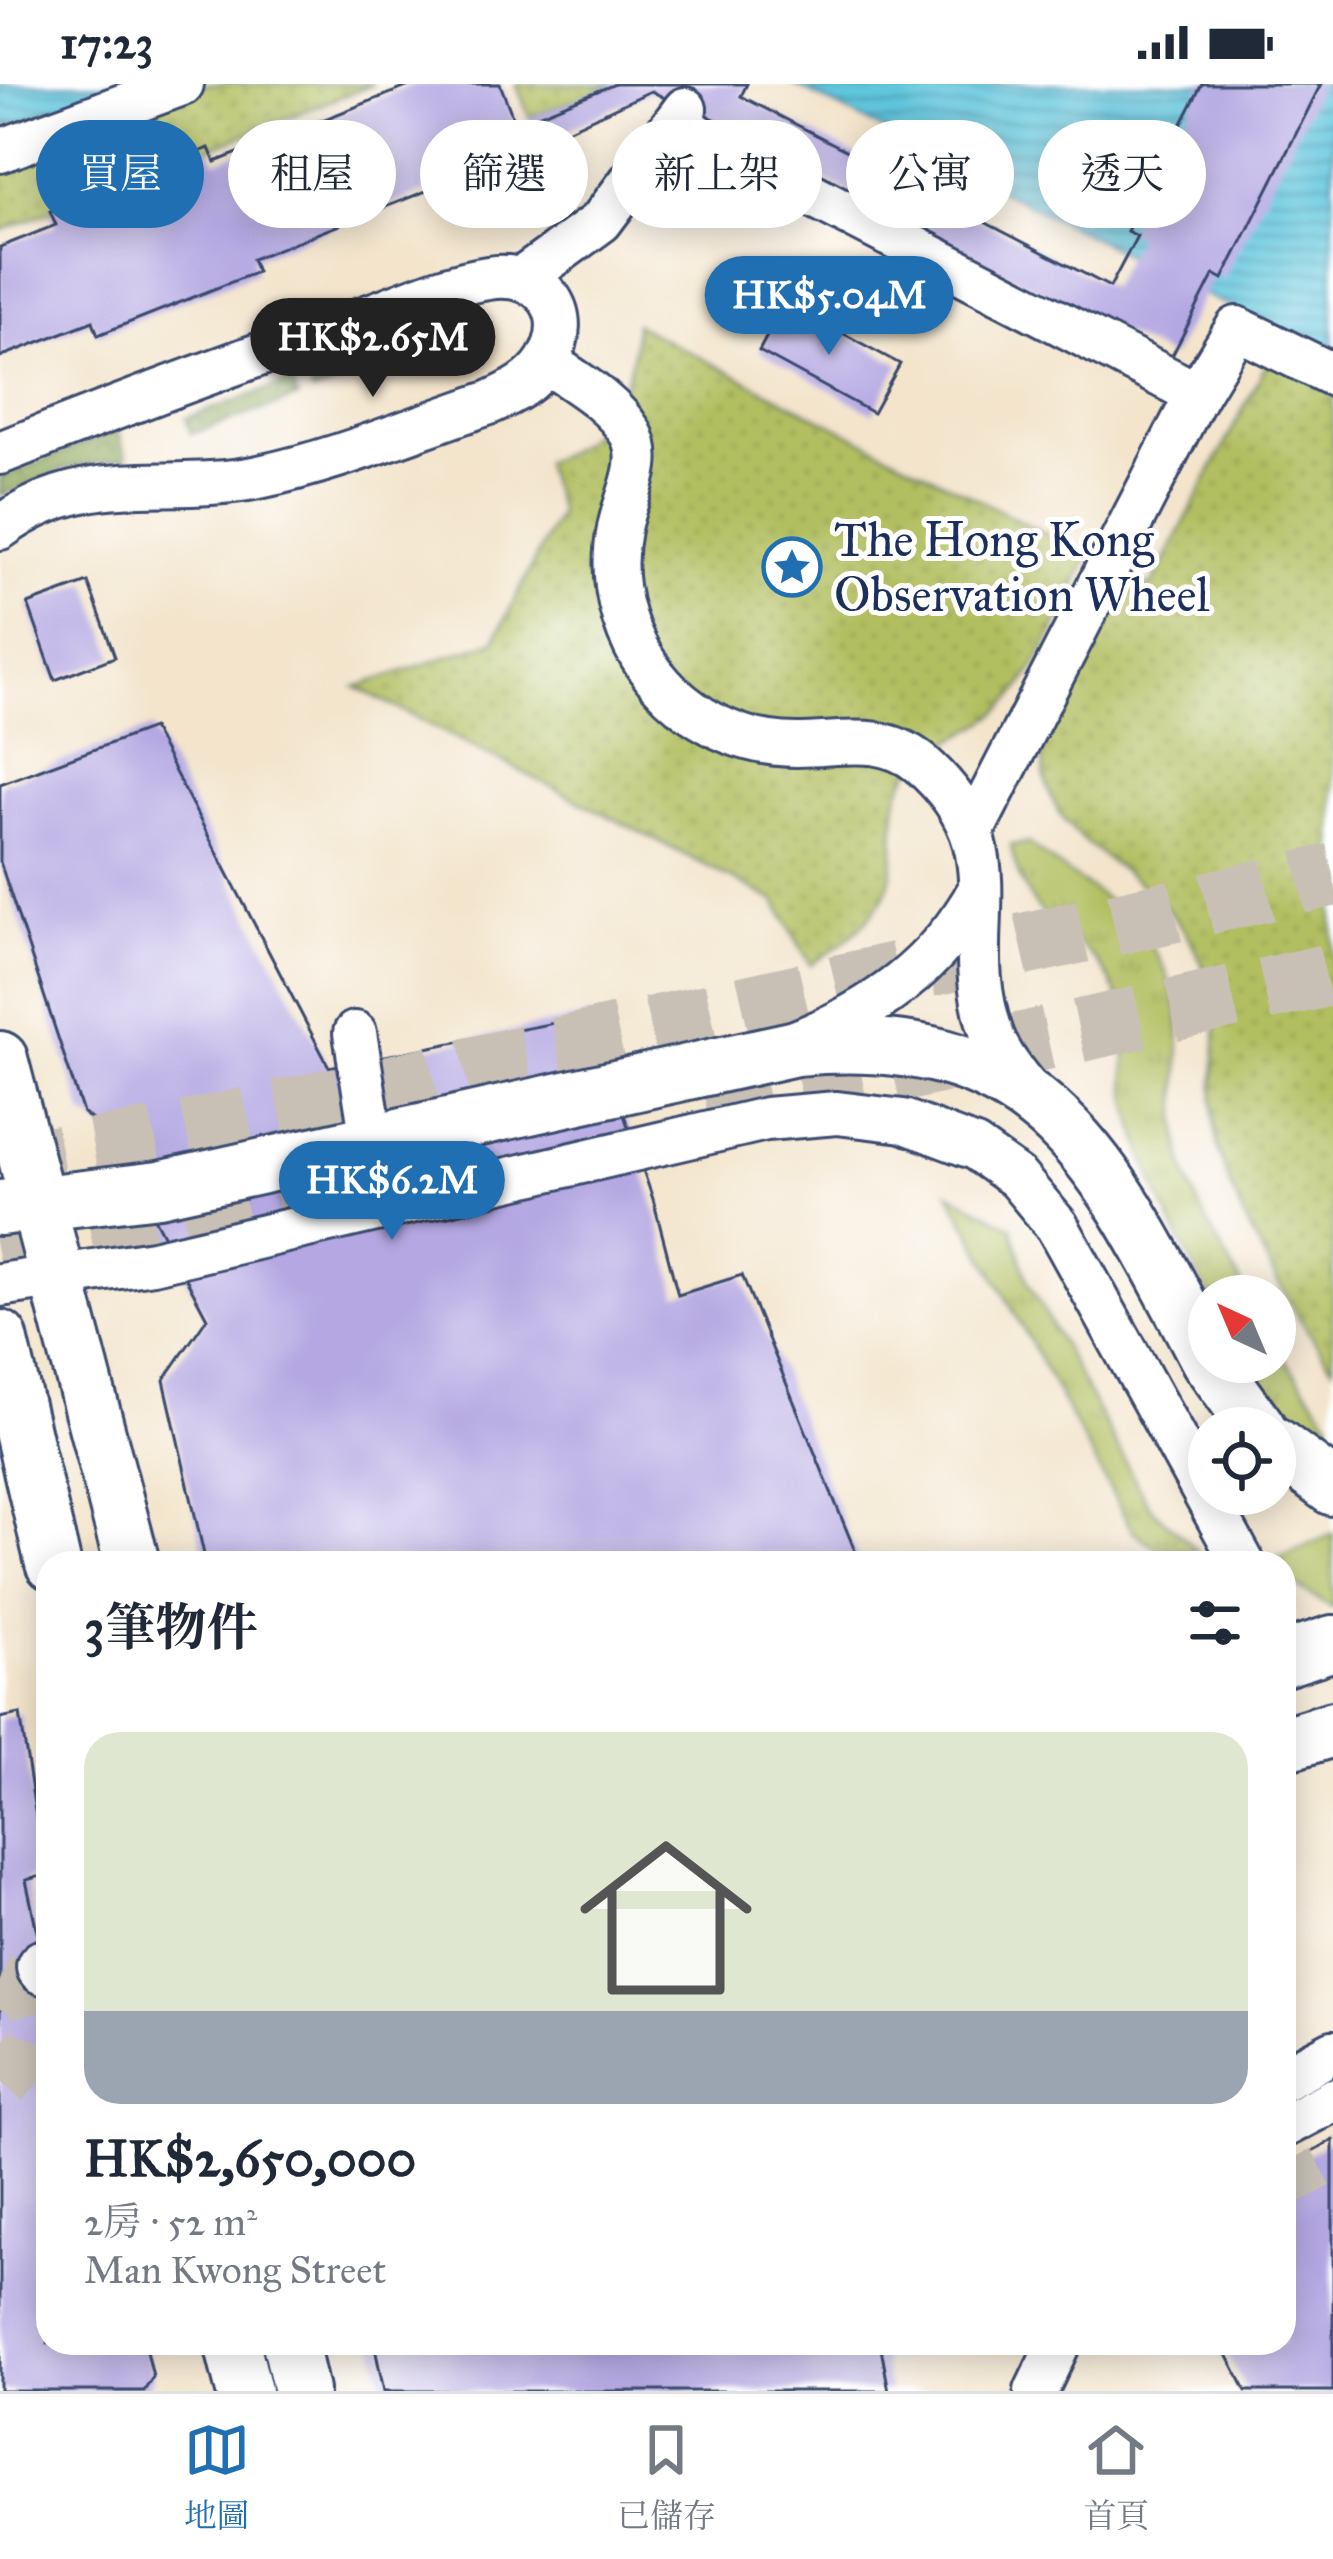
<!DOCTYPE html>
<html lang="zh-TW">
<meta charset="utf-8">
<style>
:root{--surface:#fff;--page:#f6f6f7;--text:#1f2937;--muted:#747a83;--line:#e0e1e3;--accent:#1f6fb2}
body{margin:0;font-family:"IM FELL Great Primer","Noto Serif TC",serif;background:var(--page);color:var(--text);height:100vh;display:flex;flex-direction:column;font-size:45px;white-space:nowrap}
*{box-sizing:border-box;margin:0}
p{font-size:39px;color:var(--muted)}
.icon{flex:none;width:66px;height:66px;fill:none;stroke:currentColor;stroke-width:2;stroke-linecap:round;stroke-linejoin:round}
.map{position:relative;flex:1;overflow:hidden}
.drawer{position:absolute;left:36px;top:1467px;width:1260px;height:804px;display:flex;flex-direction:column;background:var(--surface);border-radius:36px;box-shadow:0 6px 30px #0003}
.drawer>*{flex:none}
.guide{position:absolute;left:36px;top:36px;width:1263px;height:108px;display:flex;gap:24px}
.needle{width:78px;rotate:316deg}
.fabs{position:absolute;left:1188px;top:1191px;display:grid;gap:24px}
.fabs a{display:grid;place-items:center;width:108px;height:108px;border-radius:50%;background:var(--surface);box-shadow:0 6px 30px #0003;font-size:60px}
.price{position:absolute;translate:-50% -102px;padding:0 27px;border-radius:42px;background:var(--accent);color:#fff;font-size:39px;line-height:78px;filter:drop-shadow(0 3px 6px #0008)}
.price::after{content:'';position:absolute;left:50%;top:72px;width:36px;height:27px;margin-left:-18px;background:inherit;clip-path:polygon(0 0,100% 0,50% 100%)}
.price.current{background:#222;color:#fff}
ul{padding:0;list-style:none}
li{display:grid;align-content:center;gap:24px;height:636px;padding:0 48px}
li+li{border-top:3px solid var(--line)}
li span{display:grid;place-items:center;height:372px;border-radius:36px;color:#555}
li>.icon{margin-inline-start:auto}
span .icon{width:216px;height:216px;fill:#fffc;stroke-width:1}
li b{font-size:51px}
h2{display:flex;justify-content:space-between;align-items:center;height:144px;padding:0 48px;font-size:51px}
.tag{padding:0 42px;border-radius:54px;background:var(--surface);box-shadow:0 6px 30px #0003;font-size:42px;line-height:108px}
.tag.current{background:var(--accent);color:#fff}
.status{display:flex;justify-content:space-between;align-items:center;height:84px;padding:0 60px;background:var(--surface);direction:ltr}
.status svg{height:33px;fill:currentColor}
.tabs{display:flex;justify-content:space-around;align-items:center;height:168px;border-top:3px solid var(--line);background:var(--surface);font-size:33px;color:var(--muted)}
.tabs a{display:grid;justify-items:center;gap:6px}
.tabs .current{color:var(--accent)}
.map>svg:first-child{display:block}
</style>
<div class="status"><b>17:23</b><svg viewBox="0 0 49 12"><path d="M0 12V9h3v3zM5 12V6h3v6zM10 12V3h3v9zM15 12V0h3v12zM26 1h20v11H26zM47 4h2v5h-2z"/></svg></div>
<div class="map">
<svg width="1333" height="2307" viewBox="0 0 1333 2307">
<defs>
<pattern id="grass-tufts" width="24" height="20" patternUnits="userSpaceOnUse" patternTransform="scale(3)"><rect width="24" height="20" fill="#b2bf60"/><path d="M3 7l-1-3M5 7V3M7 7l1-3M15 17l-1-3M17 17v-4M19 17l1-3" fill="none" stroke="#98a456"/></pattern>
<pattern id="forest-crowns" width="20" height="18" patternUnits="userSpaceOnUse" patternTransform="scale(3)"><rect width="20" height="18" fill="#8da656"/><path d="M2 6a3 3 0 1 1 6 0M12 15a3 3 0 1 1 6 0" fill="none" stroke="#72884a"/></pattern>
<pattern id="park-dots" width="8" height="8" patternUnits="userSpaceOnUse" patternTransform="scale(3)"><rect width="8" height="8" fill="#b2bf60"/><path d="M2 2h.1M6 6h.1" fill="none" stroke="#98a456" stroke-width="1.8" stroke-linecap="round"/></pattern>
<pattern id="water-rules" width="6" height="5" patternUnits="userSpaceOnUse" patternTransform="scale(3)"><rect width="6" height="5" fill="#60c6dd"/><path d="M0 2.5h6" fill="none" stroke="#4ea1b6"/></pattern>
</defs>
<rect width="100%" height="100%" fill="#fff"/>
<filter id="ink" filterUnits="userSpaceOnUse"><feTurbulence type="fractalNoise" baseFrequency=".00833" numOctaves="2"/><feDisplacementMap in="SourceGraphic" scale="24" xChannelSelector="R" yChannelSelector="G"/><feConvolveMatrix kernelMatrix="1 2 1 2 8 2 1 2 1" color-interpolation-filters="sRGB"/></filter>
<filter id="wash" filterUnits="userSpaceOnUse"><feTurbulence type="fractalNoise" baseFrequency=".004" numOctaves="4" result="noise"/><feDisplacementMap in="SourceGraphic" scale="48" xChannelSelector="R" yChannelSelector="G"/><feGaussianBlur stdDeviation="2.7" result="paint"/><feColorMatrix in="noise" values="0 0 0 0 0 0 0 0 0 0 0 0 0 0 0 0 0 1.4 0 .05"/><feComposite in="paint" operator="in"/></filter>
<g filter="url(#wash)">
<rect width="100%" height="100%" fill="#f3e4cb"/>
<!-- grass -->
<g fill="url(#grass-tufts)" stroke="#66775f" stroke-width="3">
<path d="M 1029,759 C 1068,794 1118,815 1149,859 C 1202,933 1167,992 1182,1071 C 1192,1122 1224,1167 1248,1212 L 1209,1212 C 1175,1149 1139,1078 1127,1006 C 1120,964 1137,944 1111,899 C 1075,837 1026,847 1011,761 Z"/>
<path d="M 949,1108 L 1012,1143 L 1028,1198 L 1149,1422 L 1198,1467 L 1157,1465 L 1132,1446 Z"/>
<path d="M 1275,1261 L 1328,1334 L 1330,1366 L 1295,1340 L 1246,1278 L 1275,1278 Z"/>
<path d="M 1333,1450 L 1333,1524 L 1284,1495 L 1284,1479 L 1269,1478 Z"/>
</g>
<!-- forest -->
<g fill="url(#forest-crowns)" stroke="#546a5a" stroke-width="3">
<path d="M 446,244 L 452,261 L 389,282 L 383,266 Z"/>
<path d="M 369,271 L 375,287 L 312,309 L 307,292 Z"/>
<path d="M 292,297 L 298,314 L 191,350 L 186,334 Z"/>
<path d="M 117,346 L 127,374 L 64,385 L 0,412 L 0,394 Z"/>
</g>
<!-- park -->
<g fill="url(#park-dots)" stroke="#66775f" stroke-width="3">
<path d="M 119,0 L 373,0 L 0,147 L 0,44 Z"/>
<path d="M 516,0 L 615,0 L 530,34 Z"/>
<path d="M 635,240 L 1089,472 C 1064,521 1042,587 1002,625 C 975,650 934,658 911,687 C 886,717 899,760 891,794 C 883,831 840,862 811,881 L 775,817 L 356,603 L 494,557 L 559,428 L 543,378 C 604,357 635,302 635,240 Z"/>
<path d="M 1282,250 L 1333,276 L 1333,1283 C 1294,1231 1222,1109 1215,1046 C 1207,971 1234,937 1192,859 C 1146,773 1034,768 1043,656 L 1124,491 L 1151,503 Z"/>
</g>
<!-- water -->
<g fill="url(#water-rules)" stroke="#3e7a9e" stroke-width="3">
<path d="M 0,0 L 119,0 L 0,44 Z"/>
<path d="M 793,0 L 1333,0 L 1333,276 Z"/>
</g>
<g id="blocks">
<!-- building -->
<g fill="#b4a7e2">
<path d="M 414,0 L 500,0 L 526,68 L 252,175 L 257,188 L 98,251 L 93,237 L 0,273 L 0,163 L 56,141 L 50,127 L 209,64 L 215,78 Z"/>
<path d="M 615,0 L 747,0 L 741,12 L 1110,203 L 1137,152 L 1127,147 L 1202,0 L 1321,0 L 1223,195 L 1214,190 L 1171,274 L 651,7 L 539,59 L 530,34 Z"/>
<path d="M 785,218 L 900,280 L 873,329 L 759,267 Z"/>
<path d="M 88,498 L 115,573 L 55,596 L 28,520 Z"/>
<path d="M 152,644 L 329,983 L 590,932 L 653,1115 L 678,1211 L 742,1191 L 860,1479 L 206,1479 L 164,1296 L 207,1234 L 109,1049 L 83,1029 L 0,778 L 0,700 Z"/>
<path d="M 20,1630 L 45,1791 L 26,1796 L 48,1899 L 48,2259 L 145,2259 L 153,2293 L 144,2307 L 0,2307 L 0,1634 Z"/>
<path d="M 1333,2056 L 1333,2307 L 1246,2307 L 1221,2259 L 1284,2259 L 1284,2082 Z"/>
<path d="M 374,2259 L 880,2259 L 889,2307 L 384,2307 Z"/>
</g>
</g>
</g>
<g filter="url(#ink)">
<use href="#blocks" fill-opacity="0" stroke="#3b4a6e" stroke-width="3"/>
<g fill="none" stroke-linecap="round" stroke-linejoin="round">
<!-- minor-tunnel -->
<path stroke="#c8c0b5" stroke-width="42" stroke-dasharray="42 21" stroke-linecap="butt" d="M 1284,2103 L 1333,2077"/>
<!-- major-tunnel -->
<path stroke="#c8c0b5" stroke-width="54" stroke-dasharray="54 27" stroke-linecap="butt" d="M 0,1896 L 29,1908 C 51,1949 28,1971 0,2001"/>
<!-- highway-tunnel -->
<g stroke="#c8c0b5" stroke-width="63" stroke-dasharray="63 32" stroke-linecap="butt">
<path d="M 708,1030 L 1333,890"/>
<path d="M 0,1083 L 153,1056 L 1333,791"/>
<path d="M 0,1182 L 360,1109"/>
</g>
<!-- minor casing -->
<g stroke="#3b4a6e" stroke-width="48">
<g id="minor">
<path d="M 675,40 L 1197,310"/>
<path d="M 0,67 L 182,0"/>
<path d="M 523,194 L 601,137 L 685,25"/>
<path d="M 547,278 C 575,298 611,317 630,348 C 648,379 624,414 619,445 C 611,484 617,525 635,561 C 665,622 729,661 797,661 C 842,661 882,648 920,679 C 1024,768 953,845 992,950 C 1000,973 1017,993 1032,1011"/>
<path d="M 0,369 C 116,323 232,279 350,239 C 394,224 442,201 488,194 C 541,185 577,228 547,277 C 534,298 512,309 489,319 C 414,344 337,377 259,393 C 162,412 87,380 0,444"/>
<path d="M 973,746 L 1197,310 L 1237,244 L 1333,291"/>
<path d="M 355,949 L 372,1057"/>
<path d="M 793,959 C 874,927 937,883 980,805"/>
<path d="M 0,1201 L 153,1178 L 766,1035 L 837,1029 L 903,1037 L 975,1064 L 1017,1094 L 1057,1142 L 1243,1479"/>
<path d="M 1284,1994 L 1333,1968"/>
<path d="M 1284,2042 L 1333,2016"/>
<path d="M 1036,2307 L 1059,2259"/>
</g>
</g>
<!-- major casing -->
<g stroke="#3b4a6e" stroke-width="60">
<g id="major">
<path d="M 0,975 L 132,1479"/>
<path d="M 0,1124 L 159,1105 L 796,964 C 1049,940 1107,1084 1209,1277"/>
<path d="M 0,1254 L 53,1479"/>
<path d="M 1210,1278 L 1258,1344"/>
<path d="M 1275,1361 L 1333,1404"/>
<path d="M 1284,1575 L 1333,1559"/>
<path d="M 1284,1660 L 1333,1645"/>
<path d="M 44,1883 L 48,1882"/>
<path d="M 232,2259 L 244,2307"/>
<path d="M 290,2259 L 301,2307"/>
</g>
</g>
<!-- minor -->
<use href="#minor" stroke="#fff" stroke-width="42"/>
<!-- major -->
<use href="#major" stroke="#fff" stroke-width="54"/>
</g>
</g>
<!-- icons -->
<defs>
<g id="sight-ring" transform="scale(3)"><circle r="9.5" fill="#fff" stroke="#1f6fb2" stroke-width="1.5"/><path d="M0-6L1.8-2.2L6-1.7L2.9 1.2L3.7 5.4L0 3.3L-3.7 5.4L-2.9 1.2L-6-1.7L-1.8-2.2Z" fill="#1f6fb2"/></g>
</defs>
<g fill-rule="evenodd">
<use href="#sight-ring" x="792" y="483"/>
</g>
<g text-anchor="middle" stroke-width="10" stroke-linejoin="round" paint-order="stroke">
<!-- poi labels -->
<g font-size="48" fill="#1b2f5e" stroke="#fff" text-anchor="start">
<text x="834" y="472">The Hong Kong<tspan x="834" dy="55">Observation Wheel</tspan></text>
</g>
</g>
</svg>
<div class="fabs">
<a><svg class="needle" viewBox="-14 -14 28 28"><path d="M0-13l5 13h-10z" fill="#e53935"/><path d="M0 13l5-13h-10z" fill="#747a83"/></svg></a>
<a><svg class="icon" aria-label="locate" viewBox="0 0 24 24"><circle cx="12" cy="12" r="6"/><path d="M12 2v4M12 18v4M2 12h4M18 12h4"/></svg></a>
</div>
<b class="price" style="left:829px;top:274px">HK$5.04M</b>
<b class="price current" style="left:373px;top:316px">HK$2.65M</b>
<b class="price" style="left:392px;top:1159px">HK$6.2M</b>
<div class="guide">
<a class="tag current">買屋</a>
<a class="tag">租屋</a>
<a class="tag">篩選</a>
<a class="tag">新上架</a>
<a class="tag">公寓</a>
<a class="tag">透天</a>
</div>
<section class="drawer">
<h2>3筆物件<svg class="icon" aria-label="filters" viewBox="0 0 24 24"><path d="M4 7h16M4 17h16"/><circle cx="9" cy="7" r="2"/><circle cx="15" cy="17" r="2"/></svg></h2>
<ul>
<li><span style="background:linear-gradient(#dfe7d0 75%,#9aa5b1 0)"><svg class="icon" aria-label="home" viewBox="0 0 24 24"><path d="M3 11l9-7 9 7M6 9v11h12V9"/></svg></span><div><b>HK$2,650,000</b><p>2房 · 52 m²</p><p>Man Kwong Street</p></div></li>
</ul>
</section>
</div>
<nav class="tabs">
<a class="current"><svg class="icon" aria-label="map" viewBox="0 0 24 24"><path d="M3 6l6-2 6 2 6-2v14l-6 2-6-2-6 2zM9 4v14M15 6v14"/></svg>地圖</a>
<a><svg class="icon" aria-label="saved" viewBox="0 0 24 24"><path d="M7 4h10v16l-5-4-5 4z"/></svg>已儲存</a>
<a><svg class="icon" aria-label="home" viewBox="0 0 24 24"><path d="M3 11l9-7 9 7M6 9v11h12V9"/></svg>首頁</a>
</nav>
